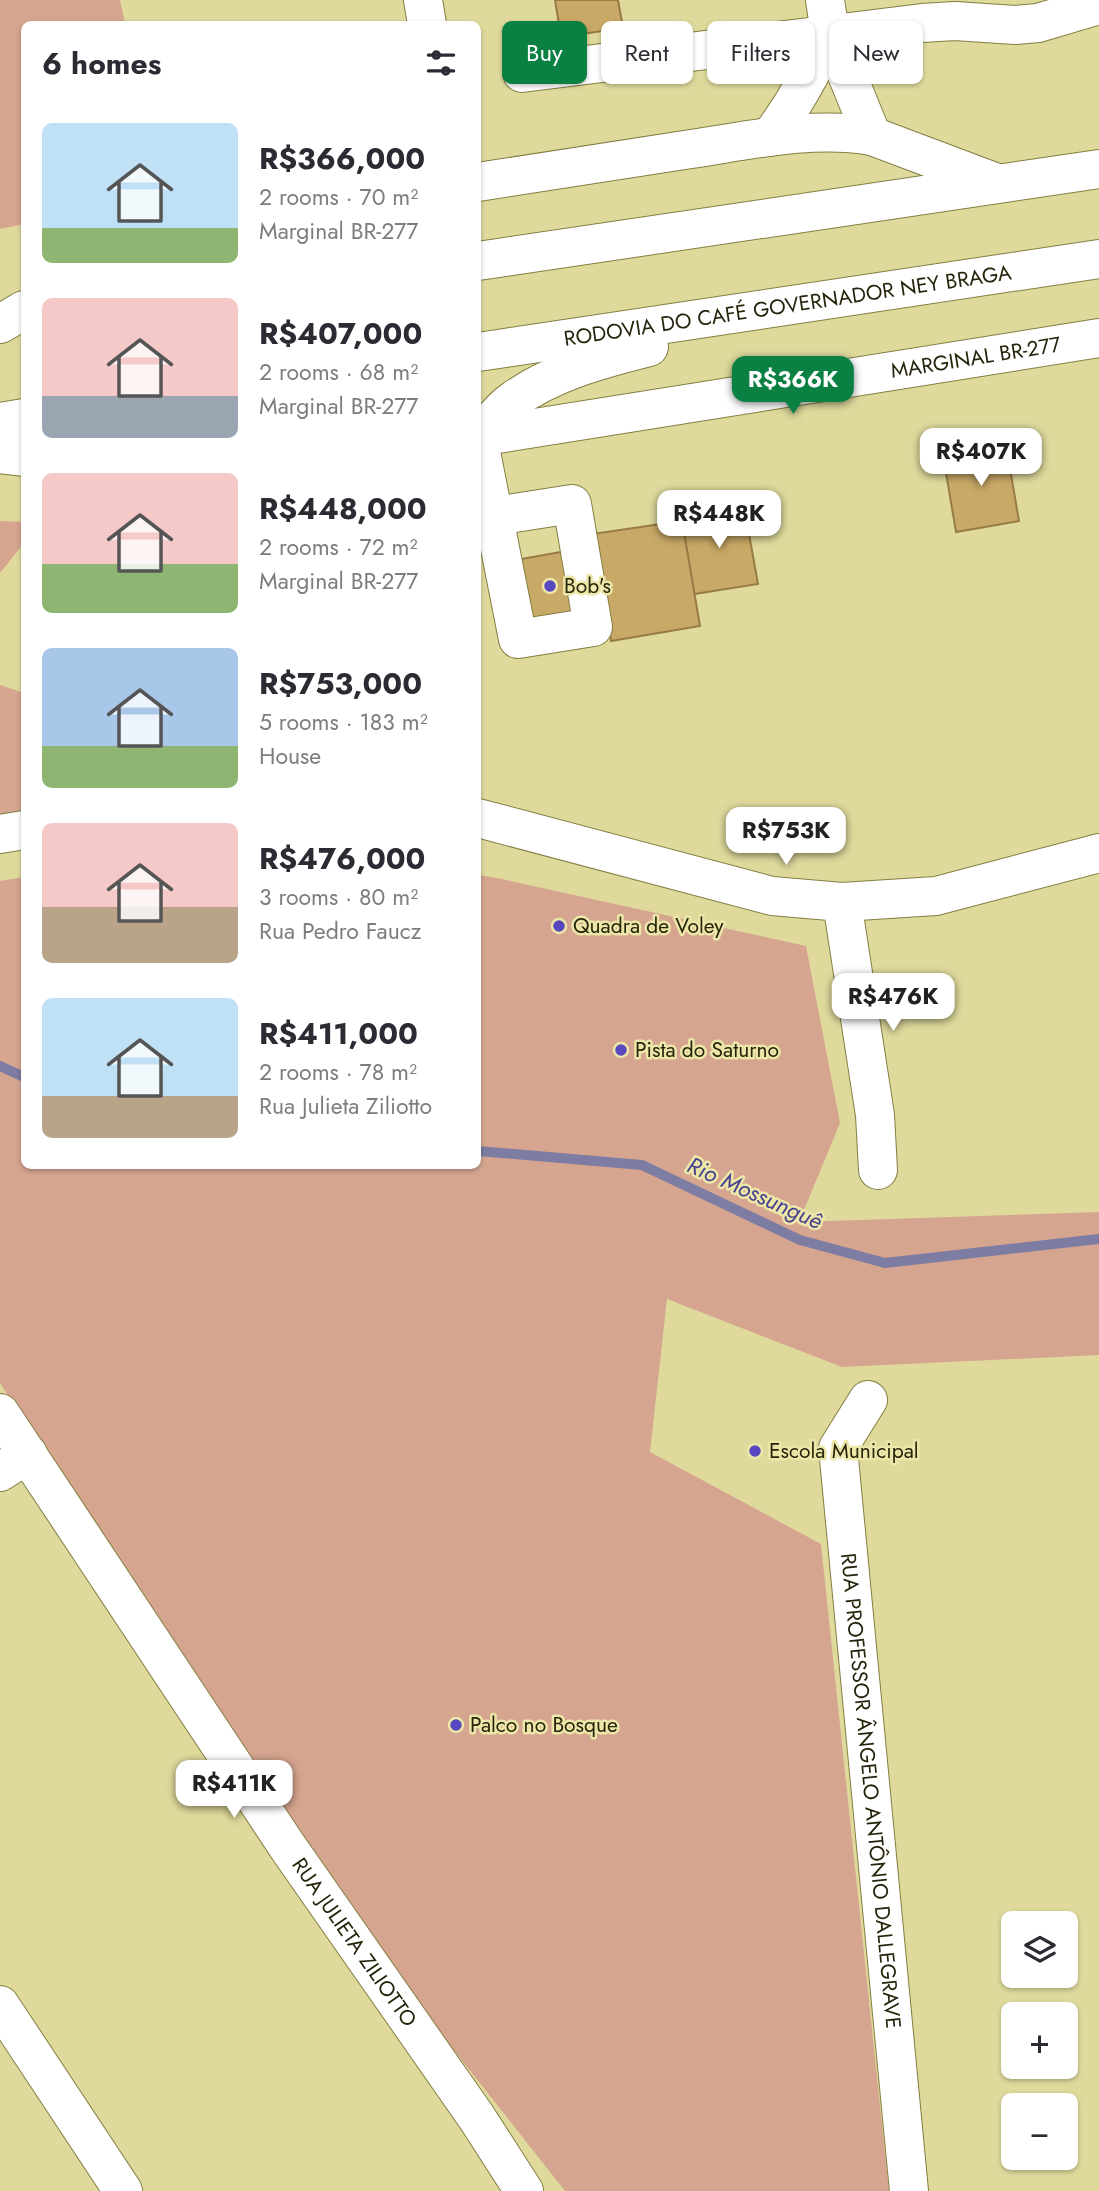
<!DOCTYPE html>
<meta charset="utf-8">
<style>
:root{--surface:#fff;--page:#f7f7f7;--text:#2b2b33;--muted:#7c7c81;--accent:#0b8043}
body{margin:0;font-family:Jost,sans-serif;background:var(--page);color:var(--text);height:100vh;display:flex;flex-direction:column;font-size:26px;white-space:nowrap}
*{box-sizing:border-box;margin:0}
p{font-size:23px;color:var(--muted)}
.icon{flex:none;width:38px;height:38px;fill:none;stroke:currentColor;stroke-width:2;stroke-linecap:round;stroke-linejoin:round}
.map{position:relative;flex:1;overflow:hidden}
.drawer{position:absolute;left:21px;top:21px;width:460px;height:1148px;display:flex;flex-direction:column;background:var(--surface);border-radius:10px;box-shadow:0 2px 5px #0004}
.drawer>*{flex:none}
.guide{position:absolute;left:502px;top:21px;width:492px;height:63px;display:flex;gap:14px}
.tools{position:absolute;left:1001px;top:1911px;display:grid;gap:14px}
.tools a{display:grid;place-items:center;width:77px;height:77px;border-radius:10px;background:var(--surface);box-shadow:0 2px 5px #0004;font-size:35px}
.price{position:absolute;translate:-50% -60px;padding:0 16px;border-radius:14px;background:#fff;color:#222;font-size:23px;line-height:46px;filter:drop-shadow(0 2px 4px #0008)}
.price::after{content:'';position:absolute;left:50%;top:42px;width:21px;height:16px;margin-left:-10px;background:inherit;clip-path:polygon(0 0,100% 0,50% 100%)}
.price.selected{background:var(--accent);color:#fff}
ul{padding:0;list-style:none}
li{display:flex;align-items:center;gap:21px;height:175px;padding:0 21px}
li span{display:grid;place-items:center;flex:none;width:196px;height:140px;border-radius:10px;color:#555}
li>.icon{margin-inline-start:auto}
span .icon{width:84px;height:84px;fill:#fffc;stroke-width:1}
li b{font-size:30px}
h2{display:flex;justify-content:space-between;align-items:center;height:84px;padding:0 21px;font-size:30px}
.chip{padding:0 24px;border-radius:10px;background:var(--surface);box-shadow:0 2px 5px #0004;font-size:24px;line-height:63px}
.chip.selected{background:var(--accent);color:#fff}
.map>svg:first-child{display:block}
</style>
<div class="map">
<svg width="1099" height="2191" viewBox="0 0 1099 2191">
<rect width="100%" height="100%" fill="#dfda9c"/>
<!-- green -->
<g fill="#d6a590">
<path d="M 0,0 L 120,0 L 125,24 L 24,24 L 24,224 L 0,229 Z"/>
<path d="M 0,521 L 24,522 L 24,543 L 0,573 Z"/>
<path d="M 0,685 L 24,693 L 24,815 L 0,818 Z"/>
<path d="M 478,875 L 497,878 L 806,946 L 840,1123 L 799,1222 L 1099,1212 L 1099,1355 L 842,1367 L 667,1299 L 650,1452 L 821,1544 L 889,2191 L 565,2191 L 295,1849 L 0,1383 L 0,881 L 24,877 L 24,1166 L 478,1166 Z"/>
</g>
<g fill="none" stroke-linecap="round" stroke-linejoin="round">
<!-- stream -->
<g stroke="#7d7ca2" stroke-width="10">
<path d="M 0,1066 L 24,1077"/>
<path d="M 478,1151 L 642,1165 L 800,1240 L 885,1263 L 1099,1239"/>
</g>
</g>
<!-- building -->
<g fill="#c9a967" stroke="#977c45" stroke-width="2">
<path d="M 555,0 L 618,0 L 623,28 L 561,37 Z"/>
<path d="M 1006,445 L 1019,521 L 956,532 L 943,455 Z"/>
<path d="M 744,506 L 758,584 L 694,594 L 681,515 Z"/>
<path d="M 682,521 L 700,626 L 611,641 L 592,534 Z"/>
<path d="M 572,550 L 583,611 L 527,621 L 516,560 Z"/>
</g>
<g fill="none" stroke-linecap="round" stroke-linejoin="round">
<!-- minor casing -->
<g stroke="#837e42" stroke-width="40">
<g id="minor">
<path d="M 423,0 L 427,24"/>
<path d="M 825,0 L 830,33 L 872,136"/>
<path d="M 522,73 L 922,23 L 955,21 L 1015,25 L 1038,23 L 1099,5"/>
<path d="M 770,137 C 795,104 813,71 830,33"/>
<path d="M 478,182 C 549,171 620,160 691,149 C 751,140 812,126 872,136"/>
<path id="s1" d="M 478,437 L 1099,338"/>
<path d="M 478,437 L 518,639 L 593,627 L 572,504 L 495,516"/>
<path d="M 478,818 L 772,896 L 842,902 L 936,896 L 1099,853"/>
<path d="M 0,834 L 24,830"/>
<path d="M 842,902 L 875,1115 L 878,1170"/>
<path id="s2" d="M 868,1400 L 838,1448 L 909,2191"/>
<path id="s3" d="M 0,1413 L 287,1846 L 477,2118 L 524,2191"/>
<path d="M 0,1472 L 28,1454"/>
<path d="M 0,2005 L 123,2191"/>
</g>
</g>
<!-- highway casing -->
<g stroke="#837e42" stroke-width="40">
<g id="highway">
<path d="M 872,136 L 997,183"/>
<path d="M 478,261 L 1099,169"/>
<path d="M 0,324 L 24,310"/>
<path id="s4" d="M 478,352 L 1099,259"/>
<path d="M 0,422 L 24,418"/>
<path d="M 478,437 C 489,425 499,410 512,401 C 552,372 601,359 649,347"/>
<path d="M 0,454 L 24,457"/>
</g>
</g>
<!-- minor -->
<use href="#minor" stroke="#fff" stroke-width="38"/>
<!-- highway -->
<use href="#highway" stroke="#fff" stroke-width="38"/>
</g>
<!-- markers -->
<g fill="#5947bf" stroke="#ece7a8" stroke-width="2.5">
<circle cx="550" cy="586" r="7"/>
<circle cx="559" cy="926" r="7"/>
<circle cx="621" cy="1050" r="7"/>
<circle cx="755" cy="1451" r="7"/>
<circle cx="456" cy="1725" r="7"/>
</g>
<g text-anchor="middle" stroke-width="5" stroke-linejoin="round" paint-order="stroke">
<!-- street labels -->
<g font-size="21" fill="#27240c" stroke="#ece7a8">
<text dy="7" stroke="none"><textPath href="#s4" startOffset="313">RODOVIA DO CAFÉ GOVERNADOR NEY BRAGA</textPath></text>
<text dy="7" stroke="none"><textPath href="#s1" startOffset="504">MARGINAL BR-277</textPath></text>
<text dy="7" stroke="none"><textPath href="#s2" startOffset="401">RUA PROFESSOR ÂNGELO ANTÔNIO DALLEGRAVE</textPath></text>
<text dy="7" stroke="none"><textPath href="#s3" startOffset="637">RUA JULIETA ZILIOTTO</textPath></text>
</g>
<!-- poi labels -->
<g font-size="21" fill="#27240c" stroke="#ece7a8" text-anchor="start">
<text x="564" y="593">Bob's</text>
<text x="573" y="933">Quadra de Voley</text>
<text x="635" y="1057">Pista do Saturno</text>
<text x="769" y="1458">Escola Municipal</text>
<text x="470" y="1732">Palco no Bosque</text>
</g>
<!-- water labels -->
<g font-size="23" font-style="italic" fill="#48418e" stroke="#ece7a8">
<text transform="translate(755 1193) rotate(24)" y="8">Rio Mossunguê</text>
</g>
</g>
</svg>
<div class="tools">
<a><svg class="icon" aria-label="layers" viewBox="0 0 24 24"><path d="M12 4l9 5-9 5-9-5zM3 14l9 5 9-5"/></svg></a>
<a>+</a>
<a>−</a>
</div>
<b class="price selected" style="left:793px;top:416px">R$366K</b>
<b class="price" style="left:981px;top:488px">R$407K</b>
<b class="price" style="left:719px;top:550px">R$448K</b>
<b class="price" style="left:786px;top:867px">R$753K</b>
<b class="price" style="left:893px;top:1033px">R$476K</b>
<b class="price" style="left:234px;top:1820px">R$411K</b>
<div class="guide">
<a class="chip selected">Buy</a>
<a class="chip">Rent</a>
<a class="chip">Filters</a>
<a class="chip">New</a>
</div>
<section class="drawer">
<h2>6 homes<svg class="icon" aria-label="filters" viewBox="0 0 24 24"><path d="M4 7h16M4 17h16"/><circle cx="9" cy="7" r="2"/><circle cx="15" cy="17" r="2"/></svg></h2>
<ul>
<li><span style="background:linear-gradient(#bfe0f5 75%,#8fb573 0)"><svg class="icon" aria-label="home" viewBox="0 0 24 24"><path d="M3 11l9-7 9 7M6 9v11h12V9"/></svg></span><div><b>R$366,000</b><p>2 rooms · 70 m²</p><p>Marginal BR-277</p></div></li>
<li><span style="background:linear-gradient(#f6c9c9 70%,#9aa5b1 0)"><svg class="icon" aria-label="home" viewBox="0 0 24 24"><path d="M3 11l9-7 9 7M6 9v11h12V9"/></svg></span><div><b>R$407,000</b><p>2 rooms · 68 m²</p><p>Marginal BR-277</p></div></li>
<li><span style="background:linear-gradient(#f6c9c9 65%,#8fb573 0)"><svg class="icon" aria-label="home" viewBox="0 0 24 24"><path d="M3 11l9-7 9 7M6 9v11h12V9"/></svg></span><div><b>R$448,000</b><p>2 rooms · 72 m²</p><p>Marginal BR-277</p></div></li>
<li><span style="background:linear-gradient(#a9c7e8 70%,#8fb573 0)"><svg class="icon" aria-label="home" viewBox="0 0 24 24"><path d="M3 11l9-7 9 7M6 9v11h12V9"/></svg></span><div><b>R$753,000</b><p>5 rooms · 183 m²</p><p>House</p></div></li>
<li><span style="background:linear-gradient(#f6c9c9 60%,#b9a48a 0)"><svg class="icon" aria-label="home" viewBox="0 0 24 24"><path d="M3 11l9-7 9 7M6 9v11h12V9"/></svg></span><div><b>R$476,000</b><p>3 rooms · 80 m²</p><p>Rua Pedro Faucz</p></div></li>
<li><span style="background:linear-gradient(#bfe0f5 70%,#b9a48a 0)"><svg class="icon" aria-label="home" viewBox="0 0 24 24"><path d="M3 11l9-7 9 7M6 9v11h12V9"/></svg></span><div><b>R$411,000</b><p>2 rooms · 78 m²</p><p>Rua Julieta Ziliotto</p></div></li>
</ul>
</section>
</div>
